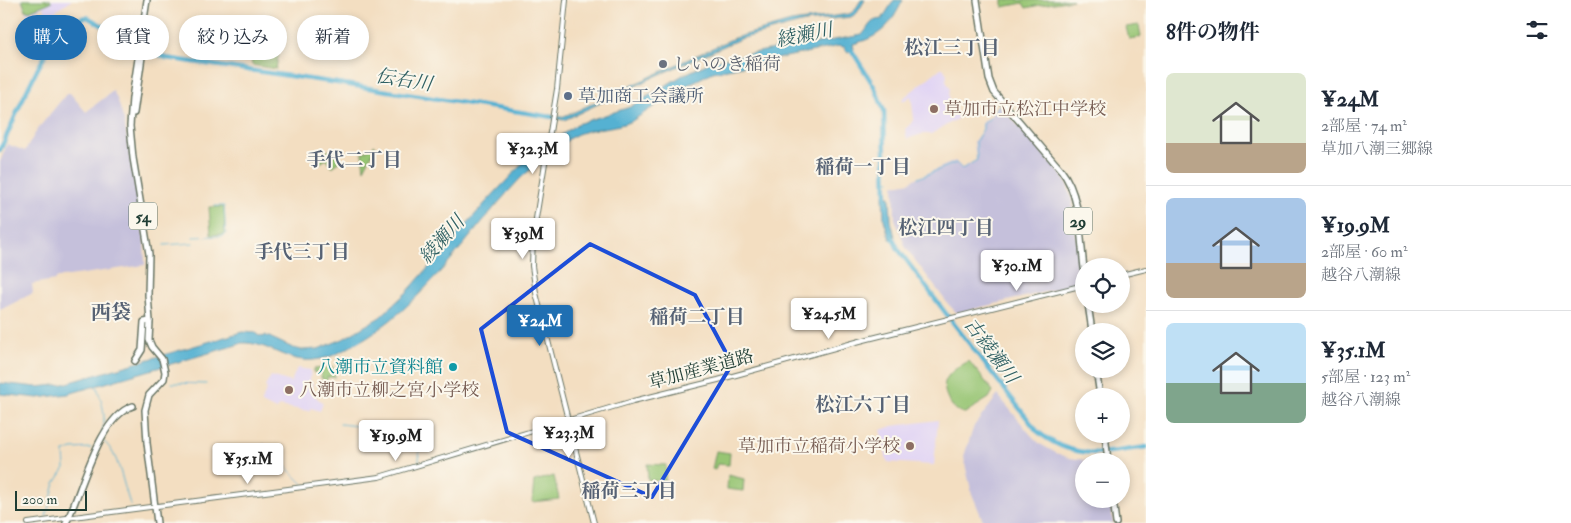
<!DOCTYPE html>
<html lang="ja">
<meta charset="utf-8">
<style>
:root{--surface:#fff;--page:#f2f2f3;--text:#1f2937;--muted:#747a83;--line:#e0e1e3;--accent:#1f6fb2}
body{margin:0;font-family:"IM FELL Double Pica","Noto Serif JP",serif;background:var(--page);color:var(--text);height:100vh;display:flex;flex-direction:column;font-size:19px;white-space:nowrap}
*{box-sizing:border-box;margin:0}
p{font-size:16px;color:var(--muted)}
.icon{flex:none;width:28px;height:28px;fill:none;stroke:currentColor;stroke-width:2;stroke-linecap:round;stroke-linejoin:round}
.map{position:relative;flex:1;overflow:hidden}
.details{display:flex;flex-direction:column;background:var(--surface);width:425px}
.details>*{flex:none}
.banner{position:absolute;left:15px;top:15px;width:475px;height:45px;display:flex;gap:10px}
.tools{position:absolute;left:1075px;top:258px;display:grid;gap:10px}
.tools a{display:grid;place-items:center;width:55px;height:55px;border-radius:50%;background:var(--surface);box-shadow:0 2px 8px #0003;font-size:25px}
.scale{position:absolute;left:15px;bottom:12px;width:72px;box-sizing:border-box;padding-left:5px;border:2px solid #1f3d34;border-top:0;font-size:14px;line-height:18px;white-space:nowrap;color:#1f3d34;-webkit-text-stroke:4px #fbf7ec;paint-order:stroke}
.price{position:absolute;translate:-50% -42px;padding:0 11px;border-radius:5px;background:#fff;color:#222;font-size:16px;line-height:32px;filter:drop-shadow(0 1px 2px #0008)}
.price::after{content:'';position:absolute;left:50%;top:30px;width:15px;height:11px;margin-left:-8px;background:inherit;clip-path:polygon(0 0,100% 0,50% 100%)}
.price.on{background:var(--accent);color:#fff}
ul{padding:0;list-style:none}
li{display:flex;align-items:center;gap:15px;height:125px;padding:0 20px}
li+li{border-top:1px solid var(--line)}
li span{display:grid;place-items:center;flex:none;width:140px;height:100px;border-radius:8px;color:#555}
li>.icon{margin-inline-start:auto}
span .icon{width:60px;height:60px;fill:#fffc;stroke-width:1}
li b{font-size:21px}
h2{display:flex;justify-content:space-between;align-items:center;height:60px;padding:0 20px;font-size:21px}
.pill{padding:0 18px;border-radius:22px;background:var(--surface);box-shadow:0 2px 8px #0003;font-size:18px;line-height:45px}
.pill.on{background:var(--accent);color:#fff}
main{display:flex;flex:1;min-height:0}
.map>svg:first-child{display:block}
</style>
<main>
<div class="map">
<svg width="1146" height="523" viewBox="0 0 1146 523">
<rect width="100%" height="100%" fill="#fbf7ec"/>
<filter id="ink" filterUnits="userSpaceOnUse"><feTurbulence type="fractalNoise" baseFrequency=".02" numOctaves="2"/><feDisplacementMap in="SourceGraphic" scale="10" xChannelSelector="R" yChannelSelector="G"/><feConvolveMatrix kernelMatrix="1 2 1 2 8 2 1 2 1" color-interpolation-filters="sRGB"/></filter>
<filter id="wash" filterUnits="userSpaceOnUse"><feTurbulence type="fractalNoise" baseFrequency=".0096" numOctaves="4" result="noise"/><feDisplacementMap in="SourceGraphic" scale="20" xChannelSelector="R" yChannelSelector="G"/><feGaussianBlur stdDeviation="1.12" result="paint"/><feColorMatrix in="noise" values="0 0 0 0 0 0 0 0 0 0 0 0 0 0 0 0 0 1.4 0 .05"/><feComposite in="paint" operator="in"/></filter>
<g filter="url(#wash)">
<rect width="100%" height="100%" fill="#f3dec1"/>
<!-- built -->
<g fill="#e1d4f4">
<path d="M 21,0 L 72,0 L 48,16 L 43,7 L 27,15 Z"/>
<path d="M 941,68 L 943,68 L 947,74 L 946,81 L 950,88 L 949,97 L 958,115 L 957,119 L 931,134 L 922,134 L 907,139 L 905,129 L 910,125 L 914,119 L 911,96 L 902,102 L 902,99 Z"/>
<path d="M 297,368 L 311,370 L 310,380 L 313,385 L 311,387 L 316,397 L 323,403 L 320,411 L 311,408 L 309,411 L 279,406 L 276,410 L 262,403 L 262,401 L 267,388 L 265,387 L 271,376 L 291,382 Z"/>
<path d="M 938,420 L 934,465 L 887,462 L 881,430 L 892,426 Z"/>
</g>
<!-- industrial -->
<g fill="#c5c0db">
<path d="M 113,91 L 118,101 L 124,121 L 144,237 L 145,265 L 55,278 L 55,280 L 32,284 L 33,293 L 0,310 L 0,162 L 7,144 L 25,151 L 37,130 L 67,93 L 70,93 L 86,112 Z"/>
<path d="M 999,104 L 1060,173 L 1067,184 L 1072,201 L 1082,283 L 957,313 L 948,304 L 906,248 L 895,219 L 894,185 L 911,182 L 912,180 L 955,161 L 962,168 L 976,160 L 974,141 L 982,130 L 982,123 L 991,116 Z"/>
<path d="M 998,395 L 1031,435 L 1040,444 L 1056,453 L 1070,458 L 1086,460 L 1103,460 L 1103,461 L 1084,461 L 1084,499 L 1110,499 L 1113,523 L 984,523 L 972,494 L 965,464 L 964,456 L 974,426 Z"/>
</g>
<!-- green -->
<g fill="#97c573" stroke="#5b8154">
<path d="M 22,0 L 51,0 L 51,2 L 29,11 L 26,11 Z"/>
<path d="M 1003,0 L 1073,0 C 1057,3 1042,4 1026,8 L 1023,3 L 1003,7 Z"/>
<path d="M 1139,25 L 1141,37 L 1129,39 L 1126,27 Z"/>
<path d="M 279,50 L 276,69 L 252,65 L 250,53 Z"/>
<path d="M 375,145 L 376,146 L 364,169 L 362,153 Z"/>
<path d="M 331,150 L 333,152 L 335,151 L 341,161 L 332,167 L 326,159 L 319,164 L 317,160 L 314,160 L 313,157 Z"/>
<path d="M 209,207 L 224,207 L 225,234 L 211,235 Z"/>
<path d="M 969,361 L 993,391 L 989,398 L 965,413 C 953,413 942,393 945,382 C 949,371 960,366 969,361 Z"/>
<path d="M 333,367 L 335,377 L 327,377 L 327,383 L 324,383 L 323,378 L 321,378 L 321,373 L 314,373 L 314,369 Z"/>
<path d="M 716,451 L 730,453 L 729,465 L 717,464 L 715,470 L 712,469 Z"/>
<path d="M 647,464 L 666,465 L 665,481 L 648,480 Z"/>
<path d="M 728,475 L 744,479 L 743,491 L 727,489 Z"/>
<path d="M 554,476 L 559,499 L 532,502 L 534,481 Z"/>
</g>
<!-- water -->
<g fill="#54b1d2" stroke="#3a7783">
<path d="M 861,0 L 865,0 L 857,13 L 851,17 L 805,22 L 740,39 L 656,76 L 573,116 L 564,120 L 548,118 L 549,115 L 561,117 L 572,113 L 734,38 L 791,22 L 849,14 L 854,11 Z"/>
<path d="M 894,0 L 903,0 C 891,25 881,37 853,44 L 854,49 L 847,52 L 844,47 L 839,46 L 713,72 L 685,86 L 632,121 C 612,130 589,126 570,138 C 565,142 562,147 557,151 C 544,161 529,169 518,181 C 465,237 423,307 355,344 C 344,350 333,357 320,359 C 287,366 269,341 241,343 L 240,344 L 68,394 L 38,398 L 0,394 L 0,383 L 37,387 L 64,384 L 242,332 L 256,333 L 257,335 L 264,337 L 265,335 L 293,348 L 302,350 L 318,349 L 343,339 L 380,317 L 407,292 L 487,201 L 525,161 L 577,124 L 630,107 L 683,75 L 713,61 L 789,46 L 812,44 L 862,35 C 871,25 869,20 882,19 Z"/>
<path d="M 883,196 L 890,196 L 891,221 L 895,237 L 890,239 L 884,220 Z"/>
</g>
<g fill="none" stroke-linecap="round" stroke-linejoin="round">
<!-- stream -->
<g stroke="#54b1d2" stroke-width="1">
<path d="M 918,178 L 956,163 L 962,169 L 977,160 L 976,141 L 983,129 L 983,124 L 992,116 L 999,105"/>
<path d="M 886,181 L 890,181"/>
<path d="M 193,237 L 221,236 L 226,234 L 224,206 L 215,206"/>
<path d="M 164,245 L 193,243"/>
<path d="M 172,383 L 206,384"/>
<path d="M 97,387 C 102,403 107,416 102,432"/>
<path d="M 340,424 L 392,430 L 405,438 L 411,436 L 420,444 L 419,461"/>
<path d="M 103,441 C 120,453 123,488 131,506"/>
<path d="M 264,444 L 272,453"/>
<path d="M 274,455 L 303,484"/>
<path d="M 46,517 L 55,483 L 65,468 L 64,452 L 72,449 L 91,448"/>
</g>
<!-- river -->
<g stroke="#54b1d2" stroke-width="4.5">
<path d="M 849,46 L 875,88 L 884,111 L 886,201"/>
<path d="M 0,150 C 16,119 49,21 87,17 L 136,44 L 166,58 L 337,83 L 552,117"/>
<path d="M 891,234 L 898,249 L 947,315 L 1037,431 C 1073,461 1104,453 1146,447"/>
</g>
</g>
</g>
<g filter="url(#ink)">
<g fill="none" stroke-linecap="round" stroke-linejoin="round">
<!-- secondary casing -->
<g stroke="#697565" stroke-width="6">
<g id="secondary">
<path d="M 566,0 L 557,89 L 533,237 L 532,266 L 536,293 L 594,523"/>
<path d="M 1121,275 L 1146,269"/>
<path d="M 28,523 L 379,477 L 633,401 L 718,380 L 860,341 L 1084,285"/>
</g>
</g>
<!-- primary casing -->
<g stroke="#697565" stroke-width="8">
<g id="primary">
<path d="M 147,0 L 132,98 L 130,126 L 133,158 L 149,254 L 148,295 L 150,321 L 149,340 L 152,347 L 162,359 L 165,372 L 164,379 L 149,395 L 145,410 L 147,443 L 157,523"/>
<path d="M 977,0 L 989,79 L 994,92 L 1061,170 C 1081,195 1080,237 1084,268"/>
<path d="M 134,113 L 142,57"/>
<path d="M 1088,304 L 1092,331"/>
<path d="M 135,361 L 142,350 L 144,322 L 150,321"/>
<path d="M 1096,369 L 1100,396"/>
<path d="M 1105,434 L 1108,461"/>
<path d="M 1113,499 L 1116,523"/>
<path d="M 66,523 C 82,492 98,417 133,406"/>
</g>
</g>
<!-- secondary -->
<use href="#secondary" stroke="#fff" stroke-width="4"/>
<!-- primary -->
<use href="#primary" stroke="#fff" stroke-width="5"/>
</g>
</g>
<!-- marked area -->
<path fill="none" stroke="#1d4ed8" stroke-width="4" stroke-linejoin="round" d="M 590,244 L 695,295 L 732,364 L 652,497 L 507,432 L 481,329 Z"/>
<!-- markers -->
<circle fill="#6b7280" stroke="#fbf7ec" stroke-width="2" cx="663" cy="64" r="5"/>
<circle fill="#5c6f8a" stroke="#fbf7ec" stroke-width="2" cx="568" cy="96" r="5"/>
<g fill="#8d6e63" stroke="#fbf7ec" stroke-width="2">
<circle cx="934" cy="109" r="5"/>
<circle cx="289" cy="390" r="5"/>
<circle cx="910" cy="446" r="5"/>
</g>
<circle fill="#0f9aa8" stroke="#fbf7ec" stroke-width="2" cx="453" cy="367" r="5"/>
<g text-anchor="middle" stroke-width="4" stroke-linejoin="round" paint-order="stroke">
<!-- shield labels -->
<g fill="#fbf7ec" stroke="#61756b" stroke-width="1">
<rect x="129" y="202.5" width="28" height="27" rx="4"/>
<rect x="1064" y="207.5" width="28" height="27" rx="4"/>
</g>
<g font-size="16" font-weight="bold" fill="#1f3d34">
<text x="143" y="222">54</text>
<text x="1078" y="227">29</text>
</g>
<!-- worship labels -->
<g font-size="18" fill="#5b616d" stroke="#fbf7ec" text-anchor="start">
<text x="673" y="70">しいのき稲荷</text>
</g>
<!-- service labels -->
<g font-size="18" fill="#4e5e75" stroke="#fbf7ec" text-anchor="start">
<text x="578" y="102">草加商工会議所</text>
</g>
<!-- education labels -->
<g font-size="18" fill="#785e54" stroke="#fbf7ec" text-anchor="start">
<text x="944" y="115">草加市立松江中学校</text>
<text x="299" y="396">八潮市立柳之宮小学校</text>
<text x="900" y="452" text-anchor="end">草加市立稲荷小学校</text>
</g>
<!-- culture labels -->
<g font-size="18" fill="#0d838f" stroke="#fbf7ec" text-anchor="end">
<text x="443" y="373">八潮市立資料館</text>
</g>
<!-- street labels -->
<g font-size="18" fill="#1f3d34" stroke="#fbf7ec">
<text transform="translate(701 369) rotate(-15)" y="6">草加産業道路</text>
</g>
<!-- water labels -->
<g font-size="19" font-style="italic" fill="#2f6063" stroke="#fbf7ec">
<text transform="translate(804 34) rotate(-11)" y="7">綾瀬川</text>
<text transform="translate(404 79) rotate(9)" y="7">伝右川</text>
<text transform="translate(441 239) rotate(-48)" y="7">綾瀬川</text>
<text transform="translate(992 350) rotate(53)" y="7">古綾瀬川</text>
</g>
<!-- neighbourhood labels -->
<g font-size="19" font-weight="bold" fill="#566274" stroke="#fbf7ec">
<text x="952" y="54">松江三丁目</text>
<text x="354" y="166">手代二丁目</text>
<text x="863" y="173">稲荷一丁目</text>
<text x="946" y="234">松江四丁目</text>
<text x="302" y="258">手代三丁目</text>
<text x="697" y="323">稲荷二丁目</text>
<text x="863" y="411">松江六丁目</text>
<text x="629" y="497">稲荷三丁目</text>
</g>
<!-- quarter labels -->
<g font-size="20" font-weight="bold" fill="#566274" stroke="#fbf7ec">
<text x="111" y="319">西袋</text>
</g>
</g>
</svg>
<div class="tools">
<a><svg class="icon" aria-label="locate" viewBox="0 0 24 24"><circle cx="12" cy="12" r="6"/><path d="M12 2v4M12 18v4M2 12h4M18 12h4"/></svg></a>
<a><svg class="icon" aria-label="layers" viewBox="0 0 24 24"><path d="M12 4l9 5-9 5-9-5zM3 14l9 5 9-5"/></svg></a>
<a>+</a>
<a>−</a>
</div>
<div class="scale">200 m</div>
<b class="price" style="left:533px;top:175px">¥32.3M</b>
<b class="price" style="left:523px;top:260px">¥39M</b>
<b class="price" style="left:1017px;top:292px">¥30.1M</b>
<b class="price" style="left:829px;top:340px">¥24.5M</b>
<b class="price on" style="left:540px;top:347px">¥24M</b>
<b class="price" style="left:569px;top:459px">¥23.3M</b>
<b class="price" style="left:396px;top:462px">¥19.9M</b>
<b class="price" style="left:248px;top:485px">¥35.1M</b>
<div class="banner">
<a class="pill on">購入</a>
<a class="pill">賃貸</a>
<a class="pill">絞り込み</a>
<a class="pill">新着</a>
</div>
</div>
<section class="details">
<h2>8件の物件<svg class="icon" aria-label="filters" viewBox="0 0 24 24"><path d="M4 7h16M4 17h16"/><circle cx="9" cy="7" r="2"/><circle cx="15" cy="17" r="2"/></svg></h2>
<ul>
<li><span style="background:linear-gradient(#dfe7d0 70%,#b9a48a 0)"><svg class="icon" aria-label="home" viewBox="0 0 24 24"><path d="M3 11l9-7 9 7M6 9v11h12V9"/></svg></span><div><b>¥24M</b><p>2部屋 · 74 m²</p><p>草加八潮三郷線</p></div></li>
<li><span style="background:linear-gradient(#a9c7e8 65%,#b9a48a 0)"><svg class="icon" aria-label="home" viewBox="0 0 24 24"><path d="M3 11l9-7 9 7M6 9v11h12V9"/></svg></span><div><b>¥19.9M</b><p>2部屋 · 60 m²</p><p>越谷八潮線</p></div></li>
<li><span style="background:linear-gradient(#bfe0f5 60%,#7fa58c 0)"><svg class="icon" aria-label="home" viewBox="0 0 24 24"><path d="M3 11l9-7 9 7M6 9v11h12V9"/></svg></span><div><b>¥35.1M</b><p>5部屋 · 123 m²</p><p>越谷八潮線</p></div></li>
</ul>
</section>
</main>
